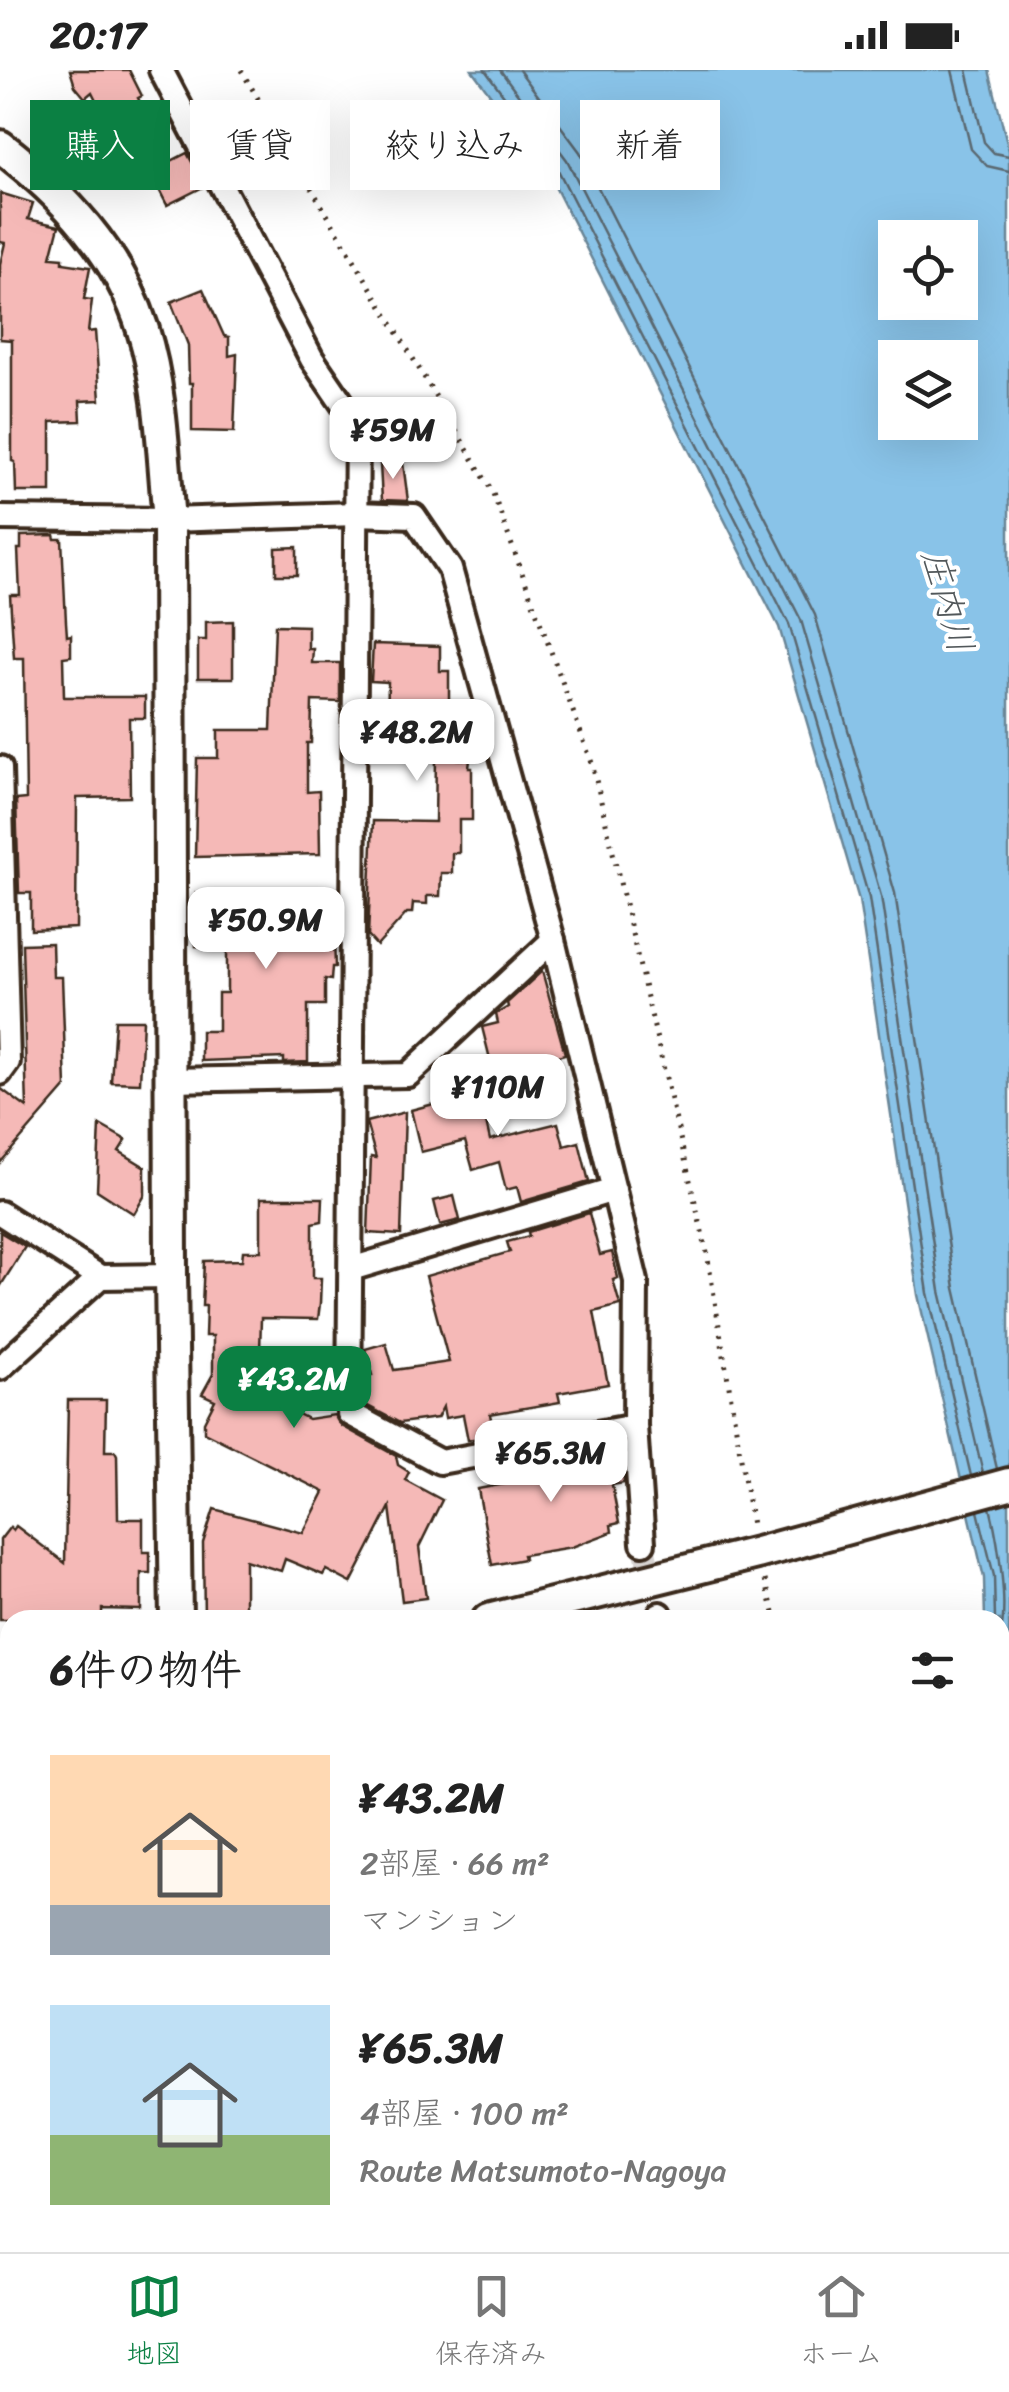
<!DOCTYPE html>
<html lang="ja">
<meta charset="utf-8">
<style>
:root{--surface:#fff;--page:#f2f2f2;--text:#222;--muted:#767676;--line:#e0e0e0;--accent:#0b8043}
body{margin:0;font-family:Sriracha,"Klee One",sans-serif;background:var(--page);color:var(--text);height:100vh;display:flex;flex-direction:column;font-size:38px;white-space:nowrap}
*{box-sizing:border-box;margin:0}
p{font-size:32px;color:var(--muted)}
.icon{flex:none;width:55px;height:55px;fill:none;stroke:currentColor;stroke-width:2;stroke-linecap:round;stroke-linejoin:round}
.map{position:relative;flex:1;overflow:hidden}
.drawer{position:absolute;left:0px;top:1540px;width:1010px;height:642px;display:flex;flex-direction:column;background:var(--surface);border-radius:30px 30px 0 0;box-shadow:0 10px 40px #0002}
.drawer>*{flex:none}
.top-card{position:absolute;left:30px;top:30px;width:950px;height:90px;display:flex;gap:20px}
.tools{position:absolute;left:878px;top:150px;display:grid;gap:20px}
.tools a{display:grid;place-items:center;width:100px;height:100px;border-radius:0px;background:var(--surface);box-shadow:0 10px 40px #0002;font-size:50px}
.price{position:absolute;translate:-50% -85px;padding:0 22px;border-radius:20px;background:#fff;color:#222;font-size:32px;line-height:65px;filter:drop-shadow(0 2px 5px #0008)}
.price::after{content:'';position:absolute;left:50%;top:60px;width:30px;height:22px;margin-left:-15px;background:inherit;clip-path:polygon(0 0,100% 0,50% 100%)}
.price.selected{background:var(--accent);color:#fff}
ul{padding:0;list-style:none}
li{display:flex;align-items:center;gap:30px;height:250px;padding:0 50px}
li span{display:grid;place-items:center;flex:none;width:280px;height:200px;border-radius:0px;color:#555}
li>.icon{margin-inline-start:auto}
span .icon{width:120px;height:120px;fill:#fffc;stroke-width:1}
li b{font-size:42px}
h2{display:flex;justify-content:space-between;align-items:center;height:120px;padding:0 50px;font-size:42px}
.tag{padding:0 35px;border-radius:0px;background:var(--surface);box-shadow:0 10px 40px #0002;font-size:35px;line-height:90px}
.tag.selected{background:var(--accent);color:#fff}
.status{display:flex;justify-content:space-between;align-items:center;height:70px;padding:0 50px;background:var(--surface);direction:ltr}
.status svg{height:28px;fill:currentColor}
.tabs{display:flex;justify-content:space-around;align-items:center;height:140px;border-top:2px solid var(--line);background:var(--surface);font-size:28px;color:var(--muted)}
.tabs a{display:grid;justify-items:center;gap:5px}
.tabs .selected{color:var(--accent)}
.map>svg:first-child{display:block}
</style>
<div class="status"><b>20:17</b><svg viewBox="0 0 49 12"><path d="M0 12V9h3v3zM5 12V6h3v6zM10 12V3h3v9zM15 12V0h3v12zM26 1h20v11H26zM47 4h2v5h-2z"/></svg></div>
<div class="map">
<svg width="1009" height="2182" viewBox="0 0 1009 2182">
<rect width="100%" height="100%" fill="#fff"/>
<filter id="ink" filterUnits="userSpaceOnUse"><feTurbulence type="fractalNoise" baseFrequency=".01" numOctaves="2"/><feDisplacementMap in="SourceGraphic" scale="20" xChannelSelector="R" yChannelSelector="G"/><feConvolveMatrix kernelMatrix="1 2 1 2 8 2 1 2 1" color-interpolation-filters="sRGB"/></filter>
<g filter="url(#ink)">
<!-- water -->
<path fill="#89c3e8" stroke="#6a8697" stroke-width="2.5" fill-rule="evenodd" d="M 472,0 L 989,0 L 1009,81 L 1009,2182 L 952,2182 L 952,2173 L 1000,2172 L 1000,1550 L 985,1550 L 984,1508 L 918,1225 L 859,830 L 779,557 L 547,101 ZM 895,168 L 960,168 L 960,232 L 895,232 ZM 895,288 L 960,288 L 960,352 L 895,352 Z"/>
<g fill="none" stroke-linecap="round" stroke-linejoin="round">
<!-- shore -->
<g stroke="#5a676f" stroke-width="2.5">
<path d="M 485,0 L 556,96 L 789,554 L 869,828 L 928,1223 L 971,1406"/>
<path d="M 500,0 L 567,90 L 801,550 L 881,826 L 940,1221 L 983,1403"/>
<path d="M 519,0 L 580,82 L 815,545 L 895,823 L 955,1218 L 997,1399"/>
<path d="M 952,0 L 971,79 L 987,96 L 1009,101"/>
<path d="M 967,0 L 984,72 L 994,83 L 1009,86"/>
<path d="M 990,1437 C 998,1469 1009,1537 1000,1565"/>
<path d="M 978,1441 L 994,1506 L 995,1550"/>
</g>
<!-- stream -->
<path stroke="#6a8697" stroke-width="8" d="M 0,2099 L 10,2110"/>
</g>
<!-- building -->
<g fill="#f5b9b7" stroke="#3b2a1e" stroke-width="2.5">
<path d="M 70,0 L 129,0 L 142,26 L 138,28 L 143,38 L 109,56 L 92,22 L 85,28 L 75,16 Z"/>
<path d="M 187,83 L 205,116 L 167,135 L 150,102 Z"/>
<path d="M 0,123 L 33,133 L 28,149 L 59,156 L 51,187 L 63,188 L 63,193 L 90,197 L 84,229 L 92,230 L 88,262 L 95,261 L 100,330 L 80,331 L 81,351 L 51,352 L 51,422 L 16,422 L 15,392 L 12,391 L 12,270 L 0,269 L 0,194 L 5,173 L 0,172 Z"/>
<path d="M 203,219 L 224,266 L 229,267 L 229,286 L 237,284 L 234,362 L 192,361 L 192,313 L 189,313 L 188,275 L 171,232 Z"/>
<path d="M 403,393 L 408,431 L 382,430 L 380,394 Z"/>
<path d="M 54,465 L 55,469 L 62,469 L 66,552 L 67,566 L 71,565 L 71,586 L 63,587 L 64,627 L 145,627 L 145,648 L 129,648 L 130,727 L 77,728 L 76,858 L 31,860 L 31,823 L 19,823 L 16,730 L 26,729 L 24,588 L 14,588 L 10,525 L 20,525 L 18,479 L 21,479 L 21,466 Z"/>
<path d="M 297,477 L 297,505 L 276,505 L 276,478 Z"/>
<path d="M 233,551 L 233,608 L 198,608 L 198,570 L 206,570 L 206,552 Z"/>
<path d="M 275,555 L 308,556 L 308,579 L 313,579 L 312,593 L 340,593 L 340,632 L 312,631 L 311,673 L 307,673 L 307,722 L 319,721 L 320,784 L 195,787 L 197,688 L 218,688 L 218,660 L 271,660 Z"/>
<path d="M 373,574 L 440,576 L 440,601 L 449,601 L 449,637 L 459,637 L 458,689 L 470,690 L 469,698 L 472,698 L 472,750 L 459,750 L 459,783 L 452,783 L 452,803 L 441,803 L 440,826 L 427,826 L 427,834 L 413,833 L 412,843 L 407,843 L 377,876 L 368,866 L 373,751 L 435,752 L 436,687 L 375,685 L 376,655 L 387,656 L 388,612 L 371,611 Z"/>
<path d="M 196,823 L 322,826 L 322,836 L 333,836 L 335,897 L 332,897 L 331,910 L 325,909 L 325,935 L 308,935 L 308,992 L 284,993 L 284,988 L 201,991 L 201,961 L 218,961 L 218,923 L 227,923 L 227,878 L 196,876 Z"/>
<path d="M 52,873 L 53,907 L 62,907 L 66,1017 L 0,1093 L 0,1018 L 27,1038 L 22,874 Z"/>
<path d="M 542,901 L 565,984 L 523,996 L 522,990 L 492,997 L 482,957 L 498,953 L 496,944 L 508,937 L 507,933 Z"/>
<path d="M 115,950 L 143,950 L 140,1013 L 111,1012 Z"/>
<path d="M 472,989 L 490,1070 L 558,1053 L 564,1076 L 579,1072 L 589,1112 L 521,1132 L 517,1117 L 506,1120 L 499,1092 L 473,1100 L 465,1071 L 421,1082 L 411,1040 L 445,1031 L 437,998 Z"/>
<path d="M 405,1042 L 401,1165 L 368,1163 L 371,1087 L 376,1088 L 366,1052 Z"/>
<path d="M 100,1055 L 126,1070 L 119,1081 L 145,1097 L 145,1125 L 134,1144 L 97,1120 Z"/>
<path d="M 454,1126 L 460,1150 L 440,1155 L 434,1131 Z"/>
<path d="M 261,1128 L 323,1128 L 322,1151 L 313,1153 L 313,1208 L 321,1208 L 320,1234 L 318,1249 L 261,1248 L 260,1281 L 251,1282 L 252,1320 L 308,1349 L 334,1345 L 342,1356 L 396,1386 L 398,1395 L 409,1402 L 405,1410 L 442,1430 L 419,1477 L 426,1528 L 402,1531 L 390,1437 L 351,1513 L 326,1500 L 323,1505 L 285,1489 L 281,1501 L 245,1490 L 245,1550 L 204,1550 L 203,1473 L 214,1439 L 303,1463 L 324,1422 L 204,1362 L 204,1352 L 215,1330 L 202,1324 L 213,1304 L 213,1266 L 205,1266 L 206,1236 L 202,1236 L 204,1191 L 242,1190 L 243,1181 L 261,1181 Z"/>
<path d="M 589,1143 L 600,1185 L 612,1182 L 618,1208 L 613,1210 L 620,1235 L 594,1242 L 608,1314 L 558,1323 L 560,1332 L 490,1344 L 494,1365 L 468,1370 L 463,1345 L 445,1348 L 443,1337 L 437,1348 L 400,1353 L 366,1335 L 364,1306 L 372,1305 L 365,1279 L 386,1273 L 394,1300 L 449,1292 L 426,1206 L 510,1182 L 507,1172 L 529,1166 L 528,1162 Z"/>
<path d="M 0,1162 L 25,1177 L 0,1217 Z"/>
<path d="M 68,1330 L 106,1330 L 105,1381 L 115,1381 L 117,1385 L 118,1449 L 143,1449 L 143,1482 L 150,1482 L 150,1503 L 141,1503 L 141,1540 L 102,1539 L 102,1550 L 0,1550 L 0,1470 L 10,1457 L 13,1460 L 16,1456 L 65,1493 Z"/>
<path d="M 597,1379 L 599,1389 L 622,1386 L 624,1413 L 612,1415 L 619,1453 L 611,1455 L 612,1462 L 572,1477 L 523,1485 L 524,1489 L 492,1495 L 478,1419 L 515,1412 L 511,1394 Z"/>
</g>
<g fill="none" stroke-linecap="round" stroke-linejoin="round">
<!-- street-tunnel -->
<path stroke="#d8d4d2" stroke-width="22" stroke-dasharray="22 11" stroke-linecap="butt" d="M 643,1473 L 660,1544"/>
<!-- street casing -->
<g stroke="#3b2a1e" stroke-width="30">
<g id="street">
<path d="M 161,0 L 312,289 L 357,355 L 349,1343 L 440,1392 L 635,1356"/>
<path d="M 0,448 L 169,450 L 356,444 L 414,446 L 450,499 L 553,870 L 636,1211 L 635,1356 L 643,1473"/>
<path d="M 0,698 L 8,992 L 0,1003"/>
<path d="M 172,1010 L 408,1005 L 553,870"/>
<path d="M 0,1143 L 100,1207"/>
<path d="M 351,1199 L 614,1120"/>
<path d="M 0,1298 L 100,1207 L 171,1206"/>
<path d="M 660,1544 L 662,1550"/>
<path d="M 0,1921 L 10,1931"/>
<path d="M 246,2172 L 256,2182"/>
<path d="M 543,2172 L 591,2182"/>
<path d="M 287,2182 L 290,2172"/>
<path d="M 496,2182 L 498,2172"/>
<path d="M 700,2182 L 702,2172"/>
</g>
</g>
<!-- secondary casing -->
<g stroke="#3b2a1e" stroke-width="38">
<g id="secondary">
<path d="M 0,76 C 63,124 119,183 143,260 C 162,321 163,388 169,450 L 171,1206 L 176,1550"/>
<path d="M 488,1550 L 757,1483 L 1009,1414"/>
<path d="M 0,1640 L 10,1639"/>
<path d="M 64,2182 L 67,2172"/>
</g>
</g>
<!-- path -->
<g stroke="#3b2a1e" stroke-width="5" stroke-dasharray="2.5 8" stroke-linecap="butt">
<path d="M 241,0 L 492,421 L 592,693 L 707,1183 L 752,1455"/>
<path d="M 765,1510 L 776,1550"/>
<path d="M 0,1983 L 10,1990"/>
<path d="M 203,2172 L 212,2182"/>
<path d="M 772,2182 L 774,2172"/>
</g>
<!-- street -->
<use href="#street" stroke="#fff" stroke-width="22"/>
<!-- secondary -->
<use href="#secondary" stroke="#fff" stroke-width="30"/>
</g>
</g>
<g text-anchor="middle" stroke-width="8" stroke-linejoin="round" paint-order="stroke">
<!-- water labels -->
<g font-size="35" font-style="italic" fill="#52585b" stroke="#fff">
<text transform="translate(948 531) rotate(74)" y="12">庄内川</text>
</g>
</g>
</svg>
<div class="tools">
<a><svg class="icon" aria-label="locate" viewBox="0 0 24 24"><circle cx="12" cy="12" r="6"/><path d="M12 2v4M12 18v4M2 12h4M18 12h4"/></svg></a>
<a><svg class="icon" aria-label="layers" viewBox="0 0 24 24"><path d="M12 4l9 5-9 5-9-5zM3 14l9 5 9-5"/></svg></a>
</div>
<b class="price" style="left:393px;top:412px">¥59M</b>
<b class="price" style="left:417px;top:714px">¥48.2M</b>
<b class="price" style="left:266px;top:902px">¥50.9M</b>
<b class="price" style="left:498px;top:1069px">¥110M</b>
<b class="price selected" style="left:294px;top:1361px">¥43.2M</b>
<b class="price" style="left:551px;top:1435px">¥65.3M</b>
<div class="top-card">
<a class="tag selected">購入</a>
<a class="tag">賃貸</a>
<a class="tag">絞り込み</a>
<a class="tag">新着</a>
</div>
<section class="drawer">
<h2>6件の物件<svg class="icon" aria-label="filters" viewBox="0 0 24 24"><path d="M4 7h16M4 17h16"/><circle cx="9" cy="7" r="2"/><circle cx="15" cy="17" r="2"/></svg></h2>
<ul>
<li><span style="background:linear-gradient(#ffd9b3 75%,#9aa5b1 0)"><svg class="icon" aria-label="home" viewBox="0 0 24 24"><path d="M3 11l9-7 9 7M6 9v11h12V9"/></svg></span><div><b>¥43.2M</b><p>2部屋 · 66 m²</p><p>マンション</p></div></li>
<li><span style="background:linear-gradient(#bfe0f5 65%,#8fb573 0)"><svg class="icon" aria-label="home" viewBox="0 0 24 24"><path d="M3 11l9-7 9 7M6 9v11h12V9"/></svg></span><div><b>¥65.3M</b><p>4部屋 · 100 m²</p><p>Route Matsumoto-Nagoya</p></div></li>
</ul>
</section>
</div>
<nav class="tabs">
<a class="selected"><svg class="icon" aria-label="map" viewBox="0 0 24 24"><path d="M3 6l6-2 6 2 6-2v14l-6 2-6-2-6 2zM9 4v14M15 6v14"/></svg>地図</a>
<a><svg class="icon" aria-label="saved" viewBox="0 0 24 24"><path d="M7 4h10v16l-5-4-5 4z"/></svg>保存済み</a>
<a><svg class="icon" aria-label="home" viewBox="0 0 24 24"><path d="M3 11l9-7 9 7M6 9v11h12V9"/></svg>ホーム</a>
</nav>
